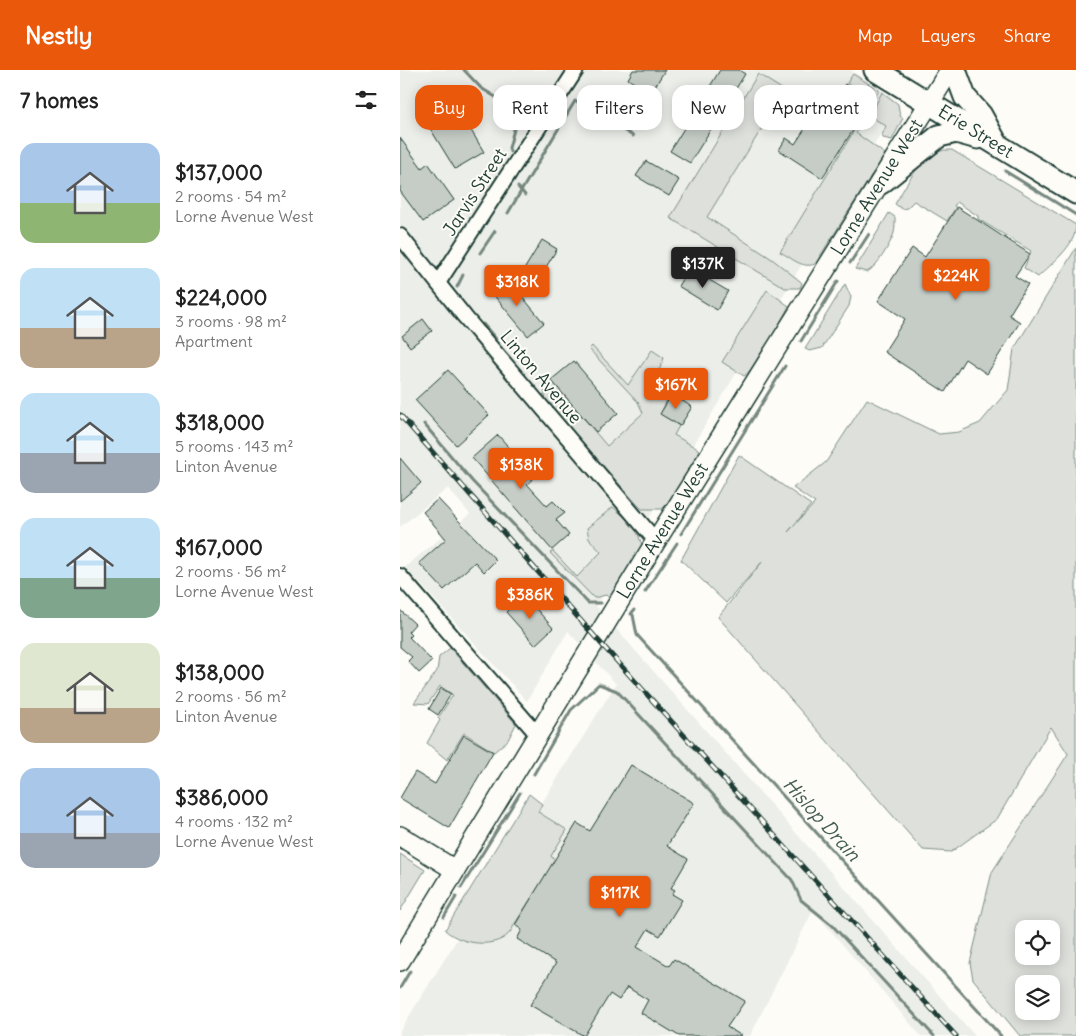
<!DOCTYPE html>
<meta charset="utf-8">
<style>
:root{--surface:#fff;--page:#f2f2f2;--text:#222;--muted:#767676;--accent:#ea580c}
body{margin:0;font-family:Delius,sans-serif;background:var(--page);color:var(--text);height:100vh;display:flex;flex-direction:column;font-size:19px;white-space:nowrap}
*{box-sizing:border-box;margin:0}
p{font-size:16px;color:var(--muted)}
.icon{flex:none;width:28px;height:28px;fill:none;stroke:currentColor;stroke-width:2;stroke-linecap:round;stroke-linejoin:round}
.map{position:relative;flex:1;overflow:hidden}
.drawer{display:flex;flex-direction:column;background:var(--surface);width:400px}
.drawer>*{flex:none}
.hud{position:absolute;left:15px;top:15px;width:475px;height:45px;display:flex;gap:10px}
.fabs{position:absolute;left:615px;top:850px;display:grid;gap:10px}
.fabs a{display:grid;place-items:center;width:45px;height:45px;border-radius:10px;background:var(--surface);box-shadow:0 2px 12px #0003;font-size:25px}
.price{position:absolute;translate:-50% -42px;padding:0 11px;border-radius:5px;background:var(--accent);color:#fff;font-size:16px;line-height:32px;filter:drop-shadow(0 1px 2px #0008)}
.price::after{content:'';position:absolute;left:50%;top:30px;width:15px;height:11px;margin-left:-8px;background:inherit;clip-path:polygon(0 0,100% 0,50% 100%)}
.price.current{background:#222;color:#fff}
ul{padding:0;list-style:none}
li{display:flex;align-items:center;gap:15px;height:125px;padding:0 20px}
li span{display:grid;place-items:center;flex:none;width:140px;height:100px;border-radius:15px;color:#555}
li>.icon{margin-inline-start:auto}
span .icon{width:60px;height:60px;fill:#fffc;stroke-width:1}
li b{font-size:21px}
h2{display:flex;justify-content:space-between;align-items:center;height:60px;padding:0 20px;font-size:21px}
.pill{padding:0 18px;border-radius:15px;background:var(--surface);box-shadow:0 2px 12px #0003;font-size:18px;line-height:45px}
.pill.current{background:var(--accent);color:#fff}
header{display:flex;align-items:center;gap:30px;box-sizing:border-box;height:70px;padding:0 25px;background:var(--accent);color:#fff}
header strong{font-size:24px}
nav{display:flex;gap:28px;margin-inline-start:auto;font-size:18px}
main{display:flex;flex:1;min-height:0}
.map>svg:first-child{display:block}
</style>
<header>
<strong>Nestly</strong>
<nav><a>Map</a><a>Layers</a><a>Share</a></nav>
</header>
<main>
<section class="drawer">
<h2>7 homes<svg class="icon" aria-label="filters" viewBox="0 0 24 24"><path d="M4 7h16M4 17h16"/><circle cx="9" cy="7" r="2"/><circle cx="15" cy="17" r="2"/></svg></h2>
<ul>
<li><span style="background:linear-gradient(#a9c7e8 60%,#8fb573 0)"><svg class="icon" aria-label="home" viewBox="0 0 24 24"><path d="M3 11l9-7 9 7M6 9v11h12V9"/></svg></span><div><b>$137,000</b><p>2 rooms · 54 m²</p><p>Lorne Avenue West</p></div></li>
<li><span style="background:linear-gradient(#bfe0f5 60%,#b9a48a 0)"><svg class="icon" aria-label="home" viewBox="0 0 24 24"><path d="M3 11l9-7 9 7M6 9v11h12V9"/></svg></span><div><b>$224,000</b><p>3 rooms · 98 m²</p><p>Apartment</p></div></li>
<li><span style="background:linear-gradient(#bfe0f5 60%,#9aa5b1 0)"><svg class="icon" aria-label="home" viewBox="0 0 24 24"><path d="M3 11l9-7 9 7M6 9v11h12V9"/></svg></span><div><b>$318,000</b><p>5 rooms · 143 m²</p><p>Linton Avenue</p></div></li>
<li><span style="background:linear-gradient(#bfe0f5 60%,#7fa58c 0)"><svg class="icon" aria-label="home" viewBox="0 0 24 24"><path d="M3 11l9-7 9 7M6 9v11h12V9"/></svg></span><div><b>$167,000</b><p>2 rooms · 56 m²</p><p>Lorne Avenue West</p></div></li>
<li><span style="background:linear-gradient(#dfe7d0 65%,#b9a48a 0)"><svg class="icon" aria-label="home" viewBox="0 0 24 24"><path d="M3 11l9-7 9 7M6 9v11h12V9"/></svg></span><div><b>$138,000</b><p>2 rooms · 56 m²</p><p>Linton Avenue</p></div></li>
<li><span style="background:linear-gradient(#a9c7e8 65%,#9aa5b1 0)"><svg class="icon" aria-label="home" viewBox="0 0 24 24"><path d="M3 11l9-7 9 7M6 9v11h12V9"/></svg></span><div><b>$386,000</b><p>4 rooms · 132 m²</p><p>Lorne Avenue West</p></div></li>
</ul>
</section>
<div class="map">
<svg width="676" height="966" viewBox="0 0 676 966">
<rect width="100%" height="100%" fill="#fdfcf7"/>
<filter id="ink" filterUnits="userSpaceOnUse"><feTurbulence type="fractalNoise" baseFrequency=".02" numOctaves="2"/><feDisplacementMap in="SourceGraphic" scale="10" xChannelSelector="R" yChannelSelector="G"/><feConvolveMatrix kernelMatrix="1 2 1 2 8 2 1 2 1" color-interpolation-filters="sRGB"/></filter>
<g filter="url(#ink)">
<!-- built -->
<path fill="#eceee9" d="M 0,0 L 450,0 L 491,26 L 498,35 L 196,536 L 575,966 L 521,966 L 413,840 L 350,966 L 0,966 L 0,961 L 216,614 L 168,561 L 127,631 L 5,497 L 70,444 L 48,418 L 0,457 Z"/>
<!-- green -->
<g fill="#dde0db" stroke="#7e8e88" fill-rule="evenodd">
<path d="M 358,4 L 385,21 L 307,147 L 372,189 L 400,211 L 402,213 L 400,218 L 385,218 L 270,148 Z"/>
<path d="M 453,4 L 479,20 L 474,30 L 447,13 Z"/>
<path d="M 482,22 L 498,34 L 500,46 L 503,48 L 492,70 L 483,68 L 482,65 L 486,56 L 470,46 Z"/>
<path d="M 465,43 L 468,43 L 456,63 L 485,84 L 415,194 C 402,199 392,188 380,182 Z"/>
<path d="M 544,80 L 552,80 L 676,155 C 676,176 651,194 638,207 L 624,198 L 631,181 L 578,149 L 578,146 L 557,132 L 554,136 L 556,137 L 547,151 L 514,131 L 507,138 L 502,139 L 495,134 C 508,112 519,88 544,80 Z"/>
<path d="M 489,143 L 495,147 C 495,152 495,159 494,163 C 490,175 477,197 467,202 L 455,199 Z"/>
<path d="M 676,178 L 676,966 L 620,966 L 573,909 L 570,893 L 592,802 L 668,684 L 651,657 L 597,749 L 551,782 L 523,780 L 318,547 L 362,492 L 326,533 L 281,490 L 339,385 L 411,435 L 388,462 L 415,433 L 393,418 L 426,392 L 467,329 L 539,364 L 559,362 L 580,353 L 608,320 L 614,279 ZM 624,859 L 651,859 L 651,886 L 624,886 ZM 624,914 L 651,914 L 651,941 L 624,941 Z"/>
<path d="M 445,214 L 451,227 L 449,236 L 422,278 L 410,281 L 405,279 Z"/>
<path d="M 367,220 L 389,236 C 382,249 354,301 344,306 L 322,292 Z"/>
<path d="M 192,276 L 228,315 L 252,280 L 264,288 L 255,311 L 271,321 L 261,343 L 279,356 L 274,365 L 298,379 L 299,383 L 270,431 L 262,439 L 242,439 L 236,433 L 146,331 L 144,319 L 152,311 L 207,376 L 243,343 L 238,332 L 189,279 Z"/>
<path d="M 213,437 L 235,456 L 242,475 L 209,528 L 206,525 L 194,528 L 150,483 L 153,481 L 177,507 L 201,482 L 189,469 L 187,458 Z"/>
<path d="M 50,578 L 116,654 L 108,670 L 94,682 L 64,663 L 47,690 L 27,673 L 40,650 L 38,648 L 53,625 L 40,616 L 28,634 L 14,633 L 37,601 L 39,587 Z"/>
<path d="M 129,724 L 142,734 L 138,742 L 167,760 L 151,786 L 155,791 L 114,855 C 105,881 62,876 45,860 Z"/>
<path d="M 0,784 L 25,800 L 0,841 Z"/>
</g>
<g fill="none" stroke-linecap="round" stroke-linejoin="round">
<!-- stream -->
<g stroke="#75877f" stroke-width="3">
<path d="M 64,0 L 81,18 L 117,40 L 116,52 L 109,78 L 110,82"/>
<path d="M 605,101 L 676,145"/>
<path d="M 118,117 L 125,125"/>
<path d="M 108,143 L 175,31 L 233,66"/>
<path d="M 80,183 L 95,161"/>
<path d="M 450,193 L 469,164"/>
<path d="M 57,217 L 63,205"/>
<path d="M 83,254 L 96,269"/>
<path d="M 401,271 L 438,211"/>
<path d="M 24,354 L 72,411 L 188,533 L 201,533"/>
<path d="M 281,464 L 385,296"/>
<path d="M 245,522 L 277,473"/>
<path d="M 231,544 L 234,540"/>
<path d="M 233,545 L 237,565 L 601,966"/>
<path d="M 134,704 L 171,640 L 199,614 L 217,621 L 392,810 L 401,830 L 432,855 L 534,966"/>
<path d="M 61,818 L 120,723"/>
<path d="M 44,847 L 56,827"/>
<path d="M 0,918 L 10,901"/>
</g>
</g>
<!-- building -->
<g fill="#c6cdc7" stroke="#1f3d34">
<path d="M 233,0 L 265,0 L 243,36 L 225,25 L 233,12 L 228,9 Z"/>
<path d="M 320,0 L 339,0 L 345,4 L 290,93 L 270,81 Z"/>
<path d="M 445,14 L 472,31 L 422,108 L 379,80 L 386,68 L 395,74 L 414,45 L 422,50 Z"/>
<path d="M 57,37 L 84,82 L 55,99 L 28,55 Z"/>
<path d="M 0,68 L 22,98 L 28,93 L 54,130 L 23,152 L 0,121 Z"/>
<path d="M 246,91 L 279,110 L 269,126 L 236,106 Z"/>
<path d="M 557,137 L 630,184 L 615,206 L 628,214 L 609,245 L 620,252 L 587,304 L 565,289 L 545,322 L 484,282 L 505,249 L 478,231 L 512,178 L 525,187 Z"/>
<path d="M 142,170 L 157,179 L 137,212 L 122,203 Z"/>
<path d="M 289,198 L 328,221 L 317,240 L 278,216 Z"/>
<path d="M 107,208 L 144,253 L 128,266 L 91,222 Z"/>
<path d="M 23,249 L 32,261 L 10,277 L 2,266 Z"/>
<path d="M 174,291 L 218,343 L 196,362 L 151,310 Z"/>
<path d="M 48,300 L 89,345 L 56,375 L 15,330 Z"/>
<path d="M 272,324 L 292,337 L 280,356 L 260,344 Z"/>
<path d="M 98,365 L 135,407 L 127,414 L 147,436 L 153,431 L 165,443 L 156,450 L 169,465 L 152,480 L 72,388 Z"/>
<path d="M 0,388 L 21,413 L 0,431 Z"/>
<path d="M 38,429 L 96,490 L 84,502 L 75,492 L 44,520 L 19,493 L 46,469 L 23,442 Z"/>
<path d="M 124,525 L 153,558 L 135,575 L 106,542 Z"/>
<path d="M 0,540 L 15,554 L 8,562 L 11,565 L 9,567 L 32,591 L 19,603 L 8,591 L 12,587 L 0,577 Z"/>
<path d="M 41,618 L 51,624 L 38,645 L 29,639 Z"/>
<path d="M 64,665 L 93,682 L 49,758 L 0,728 L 15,702 L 35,714 Z"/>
<path d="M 231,695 L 294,733 L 267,776 L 288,789 L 271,818 L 275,820 L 272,824 L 282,830 L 260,866 L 248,859 L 237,877 L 269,896 L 274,889 L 345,931 L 327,957 L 342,966 L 279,966 L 241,943 L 248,930 L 227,917 L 219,930 L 210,924 L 184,966 L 130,935 L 156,893 L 117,869 L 122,860 L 115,855 L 177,753 L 190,761 Z"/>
</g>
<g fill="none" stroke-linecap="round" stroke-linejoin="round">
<!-- street casing -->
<g stroke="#1f3d34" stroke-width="18">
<g id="street">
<path d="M 0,166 L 65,247 L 256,471"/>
<path d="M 38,213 L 176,0"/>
<path d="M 0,506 L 137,664"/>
</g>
</g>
<!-- secondary casing -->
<g stroke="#1f3d34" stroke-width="22">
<g id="secondary">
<path d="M 0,766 L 55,800"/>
<path id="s1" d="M 0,891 L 256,471 L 550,0"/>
</g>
</g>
<!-- primary casing -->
<g stroke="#1f3d34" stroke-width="25">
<g id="primary">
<path id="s2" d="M 475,0 L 676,123"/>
<path d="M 555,0 L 565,27 L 581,45 L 597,74"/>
<path d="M 481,113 L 539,66 L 556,62 L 578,68"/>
</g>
</g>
<!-- street -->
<use href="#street" stroke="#fdfcf7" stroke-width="14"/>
<!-- secondary -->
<use href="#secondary" stroke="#fdfcf7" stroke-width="19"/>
<!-- primary -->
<use href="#primary" stroke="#fdfcf7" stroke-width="21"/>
<!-- rail casing -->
<g stroke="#1f3d34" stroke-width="5">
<path id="rail" d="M 0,345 L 196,568 L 556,966"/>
</g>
<!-- rail -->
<use href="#rail" stroke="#fdfcf7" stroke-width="3" stroke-dasharray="9" stroke-linecap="butt"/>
</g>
</g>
<g text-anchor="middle" stroke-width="4" stroke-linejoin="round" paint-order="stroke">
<!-- street labels -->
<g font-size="18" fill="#1f3d34" stroke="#fdfcf7">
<text dy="6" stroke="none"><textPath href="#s2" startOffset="118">Erie Street</textPath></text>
<text dy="6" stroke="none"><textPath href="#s1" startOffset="909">Lorne Avenue West</textPath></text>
<text transform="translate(75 122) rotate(-57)" y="6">Jarvis Street</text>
<text transform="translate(141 307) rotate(50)" y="6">Linton Avenue</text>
<text dy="6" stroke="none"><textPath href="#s1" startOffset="504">Lorne Avenue West</textPath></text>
</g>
<!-- water labels -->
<g font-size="19" font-style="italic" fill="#435c53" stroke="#fdfcf7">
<text transform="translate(422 749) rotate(48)" y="7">Hislop Drain</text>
</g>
</g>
</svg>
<div class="fabs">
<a><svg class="icon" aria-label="locate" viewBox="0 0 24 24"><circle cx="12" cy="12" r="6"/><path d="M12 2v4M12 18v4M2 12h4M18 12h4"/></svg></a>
<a><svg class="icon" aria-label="layers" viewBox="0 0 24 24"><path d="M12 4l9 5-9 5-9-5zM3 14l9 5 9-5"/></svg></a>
</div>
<b class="price current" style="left:303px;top:219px">$137K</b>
<b class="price" style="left:556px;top:231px">$224K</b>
<b class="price" style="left:117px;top:237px">$318K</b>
<b class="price" style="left:276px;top:340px">$167K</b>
<b class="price" style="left:121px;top:420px">$138K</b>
<b class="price" style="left:130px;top:550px">$386K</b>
<b class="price" style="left:220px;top:848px">$117K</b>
<div class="hud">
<a class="pill current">Buy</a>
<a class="pill">Rent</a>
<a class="pill">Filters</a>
<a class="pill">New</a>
<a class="pill">Apartment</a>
</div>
</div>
</main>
